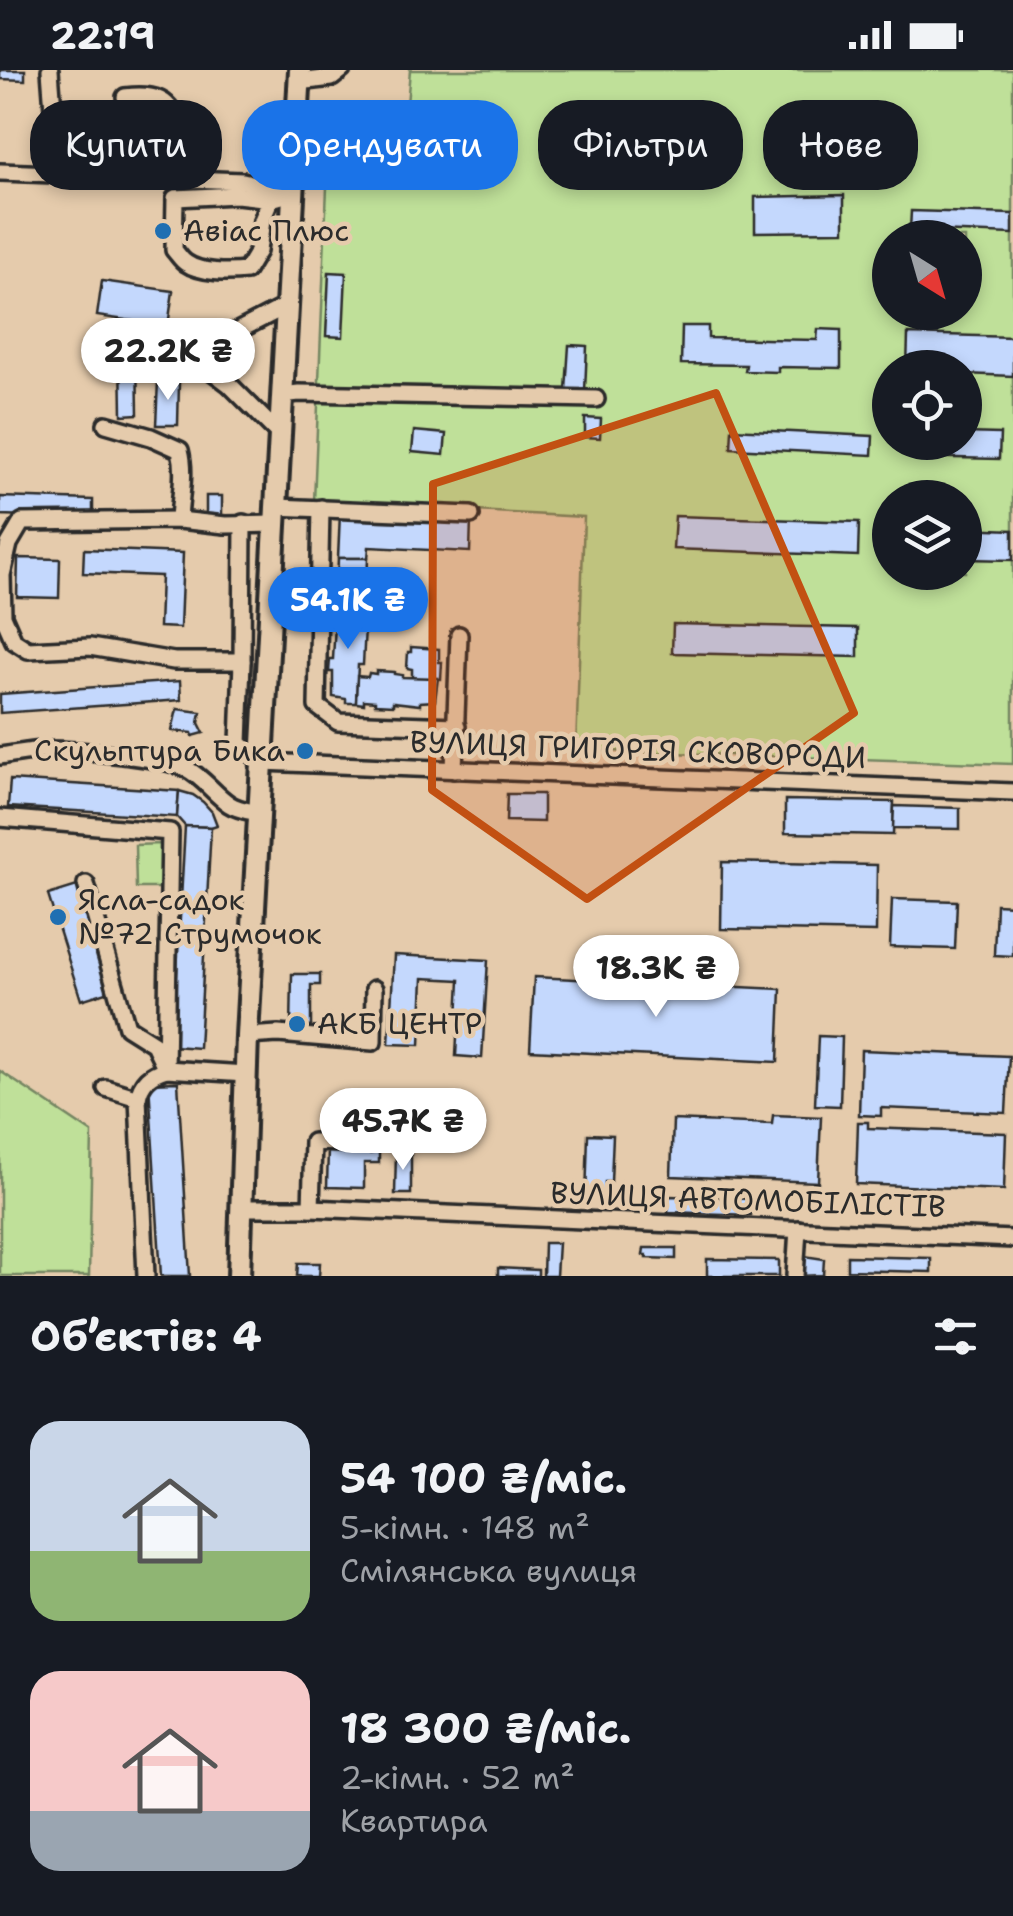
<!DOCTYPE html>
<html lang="uk">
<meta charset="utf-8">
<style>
:root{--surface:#171b24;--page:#242831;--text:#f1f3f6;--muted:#9ea1a6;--accent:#1a73e8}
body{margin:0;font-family:"Shantell Sans",sans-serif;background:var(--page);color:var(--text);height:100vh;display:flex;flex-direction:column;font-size:38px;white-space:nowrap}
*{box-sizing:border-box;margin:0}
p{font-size:32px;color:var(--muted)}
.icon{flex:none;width:55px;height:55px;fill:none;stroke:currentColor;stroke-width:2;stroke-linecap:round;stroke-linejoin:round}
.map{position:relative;height:1206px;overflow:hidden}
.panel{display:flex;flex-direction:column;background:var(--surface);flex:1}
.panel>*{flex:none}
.top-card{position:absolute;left:30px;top:30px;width:955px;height:90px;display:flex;gap:20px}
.needle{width:65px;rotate:143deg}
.buttons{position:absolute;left:872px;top:150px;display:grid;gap:20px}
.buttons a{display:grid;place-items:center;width:110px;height:110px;border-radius:50%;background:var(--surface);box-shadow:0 5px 15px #0003;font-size:50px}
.price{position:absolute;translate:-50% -85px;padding:0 22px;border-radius:35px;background:#fff;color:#222;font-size:32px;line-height:65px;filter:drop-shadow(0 2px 5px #0008)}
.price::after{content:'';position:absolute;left:50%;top:60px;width:30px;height:22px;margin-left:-15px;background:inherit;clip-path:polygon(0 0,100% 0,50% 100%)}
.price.on{background:var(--accent);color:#fff}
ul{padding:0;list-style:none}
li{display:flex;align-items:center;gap:30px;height:250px;padding:0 30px}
li span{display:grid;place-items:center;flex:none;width:280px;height:200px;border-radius:30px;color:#555}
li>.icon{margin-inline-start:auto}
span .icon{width:120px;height:120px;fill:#fffc;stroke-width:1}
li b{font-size:42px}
h2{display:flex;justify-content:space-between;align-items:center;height:120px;padding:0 30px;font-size:42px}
.tag{padding:0 35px;border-radius:40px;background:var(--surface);box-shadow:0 5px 15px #0003;font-size:35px;line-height:90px}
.tag.on{background:var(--accent);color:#fff}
.status{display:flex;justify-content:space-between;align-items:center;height:70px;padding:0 50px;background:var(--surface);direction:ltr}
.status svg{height:28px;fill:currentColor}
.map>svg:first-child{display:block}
</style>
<div class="status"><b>22:19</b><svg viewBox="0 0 49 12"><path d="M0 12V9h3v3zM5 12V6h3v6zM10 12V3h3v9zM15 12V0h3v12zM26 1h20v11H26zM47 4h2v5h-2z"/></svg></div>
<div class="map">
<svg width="1013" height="1206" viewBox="0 0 1013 1206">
<rect width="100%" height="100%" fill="#e5cbac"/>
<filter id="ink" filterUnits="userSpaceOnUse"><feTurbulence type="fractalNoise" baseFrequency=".01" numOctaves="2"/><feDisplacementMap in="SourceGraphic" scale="20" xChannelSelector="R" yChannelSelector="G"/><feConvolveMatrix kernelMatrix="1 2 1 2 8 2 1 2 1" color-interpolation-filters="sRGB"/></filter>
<g filter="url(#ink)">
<!-- green -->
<g fill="#bfe099" stroke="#758662" stroke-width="2.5" fill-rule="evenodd">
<path d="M 410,0 L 1013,0 L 1013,694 L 576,680 L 584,447 L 314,432 L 330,44 L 406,46 ZM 890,168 L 965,168 L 965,242 L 890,242 ZM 890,298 L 965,298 L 965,372 L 890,372 ZM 890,428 L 965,428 L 965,502 L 890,502 Z"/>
<path d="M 161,774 L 162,818 L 136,818 L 135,775 Z"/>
<path d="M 0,1001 L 92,1063 L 89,1206 L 0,1206 Z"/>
</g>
<!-- building -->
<g fill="#c4d8fd" stroke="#2b2b2b" stroke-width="2.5">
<path d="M 0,0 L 25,0 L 25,10 L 0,9 Z"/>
<path d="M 844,125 L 844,161 L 755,162 L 755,127 Z"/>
<path d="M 911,141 L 1013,144 L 1013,164 L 910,160 Z"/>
<path d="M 329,202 L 346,203 L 343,267 L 326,266 Z"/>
<path d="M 102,211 L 173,221 L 168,256 L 97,246 Z"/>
<path d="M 682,256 L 708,256 L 708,268 L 817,270 L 818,259 L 841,260 L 841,298 L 778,297 L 778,302 L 745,301 L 746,295 L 681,294 Z"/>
<path d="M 908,264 L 1013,267 L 1013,306 L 965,304 L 965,298 L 907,298 Z"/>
<path d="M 569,275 L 587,276 L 585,321 L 566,320 Z"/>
<path d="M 137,284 L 138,344 L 122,345 L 121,285 Z"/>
<path d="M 158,311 L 179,312 L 178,355 L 156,355 Z"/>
<path d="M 585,348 L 601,349 L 600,368 L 585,367 Z"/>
<path d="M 732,359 L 873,366 L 872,385 L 731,378 Z"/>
<path d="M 414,361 L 446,364 L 444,385 L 412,382 Z"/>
<path d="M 965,363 L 1000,364 L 999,389 L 910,387 L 910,372 L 965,372 Z"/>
<rect x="206" y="426" width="16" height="20"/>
<path d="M 0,427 L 93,430 L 93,448 L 0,445 Z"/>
<path d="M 340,443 L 471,449 L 470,482 L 369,477 L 368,488 L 338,488 Z"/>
<path d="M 675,446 L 859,452 L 858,486 L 673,479 Z"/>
<path d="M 965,458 L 1013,460 L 1013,490 L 965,489 Z"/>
<path d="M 84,479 L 183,483 L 180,558 L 159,557 L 161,506 L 83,503 Z"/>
<path d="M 18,488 L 60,489 L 59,528 L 17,527 Z"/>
<path d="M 338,488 L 368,488 L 366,538 L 336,537 Z"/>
<path d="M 336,537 L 366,538 L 363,595 L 358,595 L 356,633 L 346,633 L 346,629 L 333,627 L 333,602 L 329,602 L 330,589 L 333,589 Z"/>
<path d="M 673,554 L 858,558 L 858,587 L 672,583 Z"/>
<path d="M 411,577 L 439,579 L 439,592 L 442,592 L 441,609 L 412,608 L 412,599 L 407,598 L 408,582 L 411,582 Z"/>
<path d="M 376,601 L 394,602 L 394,604 L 402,605 L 402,607 L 438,608 L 435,631 L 420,632 L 420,635 L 393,632 L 393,635 L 375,634 L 375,631 L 364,630 L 364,634 L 356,633 L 357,606 L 368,607 L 369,603 L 376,604 Z"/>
<path d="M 180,611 L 181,630 L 0,643 L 0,624 Z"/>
<path d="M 177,639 L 201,642 L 199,653 L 204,663 L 193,666 L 192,663 L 172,661 Z"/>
<path d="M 10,710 L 179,721 L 177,747 L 8,737 Z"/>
<path d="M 179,721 L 193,725 L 203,732 L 212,742 L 217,755 L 211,757 L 185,756 L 177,747 Z"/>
<path d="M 507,724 L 543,724 L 543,752 L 506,751 Z"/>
<path d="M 785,730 L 894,732 L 893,765 L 785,763 Z"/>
<path d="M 894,736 L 960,738 L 960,759 L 893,758 Z"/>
<path d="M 185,756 L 211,757 L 199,978 L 173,976 Z"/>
<path d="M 722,792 L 877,795 L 876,862 L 721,859 Z"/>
<path d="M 77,816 L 110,921 L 81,930 L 48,825 Z"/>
<path d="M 892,829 L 957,831 L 955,879 L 890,877 Z"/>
<path d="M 996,834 L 1013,835 L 1013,886 L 994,885 Z"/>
<path d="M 394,885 L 488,890 L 482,988 L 456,986 L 460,910 L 423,908 L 420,975 L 389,974 Z"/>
<path d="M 292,904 L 320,904 L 320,915 L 311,915 L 311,960 L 291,960 Z"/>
<path d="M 534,907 L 781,919 L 778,992 L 530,980 Z"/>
<path d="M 818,966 L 842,967 L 840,1036 L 815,1035 Z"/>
<path d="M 861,980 L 1009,986 L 1006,1043 L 881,1038 L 881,1046 L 859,1045 Z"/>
<path d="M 178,1012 L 190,1206 L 161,1206 L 149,1013 Z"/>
<path d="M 773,1045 L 821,1047 L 818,1112 L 671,1106 L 673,1050 L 772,1054 Z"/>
<path d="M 858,1052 L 868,1052 L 868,1058 L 1006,1063 L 1004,1120 L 856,1114 Z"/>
<path d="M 382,1055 L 402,1056 L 401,1067 L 381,1066 Z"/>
<path d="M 588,1064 L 613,1065 L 611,1112 L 605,1112 L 605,1129 L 586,1128 Z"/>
<path d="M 328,1079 L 379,1081 L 379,1093 L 364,1093 L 364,1118 L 327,1117 Z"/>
<path d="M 396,1082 L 411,1082 L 411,1124 L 395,1124 Z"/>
<path d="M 669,1126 L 752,1129 L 751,1145 L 668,1142 Z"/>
<path d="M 544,1173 L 558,1173 L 556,1206 L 543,1206 Z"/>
<path d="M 644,1178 L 676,1178 L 676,1189 L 646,1188 L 646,1185 L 643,1185 Z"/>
<path d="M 798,1185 L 824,1189 L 823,1205 L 798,1206 Z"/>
<path d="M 847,1186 L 931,1188 L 931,1202 L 847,1200 Z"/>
<path d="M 707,1189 L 779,1190 L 779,1206 L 707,1206 Z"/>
<path d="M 298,1193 L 320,1193 L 319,1206 L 297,1206 Z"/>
<path d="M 498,1198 L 538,1200 L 538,1206 L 498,1206 Z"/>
</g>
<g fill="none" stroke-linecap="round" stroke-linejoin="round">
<!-- minor casing -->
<g stroke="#2b2b2b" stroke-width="22">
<g id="minor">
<path d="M 50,0 L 58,105"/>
<path d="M 299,12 L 332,8 L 342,0"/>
<path d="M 125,27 C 188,18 176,63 178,109"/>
<path d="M 0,102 L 243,111 L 288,122"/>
<path d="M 271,129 L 262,150 L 258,181 L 246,201 C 229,203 200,203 186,193 C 181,190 178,184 174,180 L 175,128 L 237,125 L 271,129 L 292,123"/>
<path d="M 282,325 L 299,323 L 596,329"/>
<path d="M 106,354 L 151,367 L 180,380 C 186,403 180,426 179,450"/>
<path d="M 279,364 L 229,314 L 213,302 L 214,273 L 286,236"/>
<path d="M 276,437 L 471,445"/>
<path d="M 321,438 L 317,636 L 338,652 L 457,656"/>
<path d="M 243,453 L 242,591 L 239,673 L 262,692 L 1013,722"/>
<path d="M 242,591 L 174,591 L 90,577 L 28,580 L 14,571 L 3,546 L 2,505 L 9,474 L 22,452 L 179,450 L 225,455 L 274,454"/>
<path d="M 0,686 C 15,684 32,680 47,680 C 76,680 163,686 187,699 C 204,708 214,724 229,734 C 238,740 249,741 259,743"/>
<path d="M 454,700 L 459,565"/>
<path d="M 0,748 L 170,762 L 166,999 L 154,974 L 127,957 L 86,814"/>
<path d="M 247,966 L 278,964 L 373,972 L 374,919"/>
<path d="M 106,1018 L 138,1028"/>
<path d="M 241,1138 L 311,1138 L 1013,1169"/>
<path d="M 311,1138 L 313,1072 L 370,1074"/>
<path d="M 146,1206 L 138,1028 C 141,1011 150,1004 166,999 L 246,1004"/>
<path d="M 795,1206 L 798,1159"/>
</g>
</g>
<!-- major casing -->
<g stroke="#2b2b2b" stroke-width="28">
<path id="major" d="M 239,1206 L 247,966 L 300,0"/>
</g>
<!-- minor -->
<use href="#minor" stroke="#e5cbac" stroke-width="15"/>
<!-- major -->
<use href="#major" stroke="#e5cbac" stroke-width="20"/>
</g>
</g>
<!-- marked area -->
<path fill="#c25012" fill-opacity="0.2" stroke="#c25012" stroke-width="8" stroke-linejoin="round" d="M 716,323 L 854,643 L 587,829 L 432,720 L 433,414 Z"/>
<!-- markers -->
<g fill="#1f6fb2" stroke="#e5cbac" stroke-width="4">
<circle cx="163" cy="161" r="10"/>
<circle cx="305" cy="681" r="10"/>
<circle cx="58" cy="847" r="10"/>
<circle cx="297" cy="954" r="10"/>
</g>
<g text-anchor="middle" stroke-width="9" stroke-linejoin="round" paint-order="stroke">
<!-- poi labels -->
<g font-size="30" fill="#2b2b2b" stroke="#e5cbac" text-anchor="start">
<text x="183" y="171">Авіас Плюс</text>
<text x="285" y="691" text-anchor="end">Cкульптура Бика</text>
<text x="78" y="840">Ясла-садок<tspan x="78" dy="34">№72 Струмочок</tspan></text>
<text x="317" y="964">АКБ ЦЕНТР</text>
</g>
<!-- street labels -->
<g font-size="30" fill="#2b2b2b" stroke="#e5cbac">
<text transform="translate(638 680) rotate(2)" y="10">ВУЛИЦЯ ГРИГОРІЯ СКОВОРОДИ</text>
<text transform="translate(748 1130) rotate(2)" y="10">ВУЛИЦЯ АВТОМОБІЛІСТІВ</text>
</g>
</g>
</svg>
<div class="buttons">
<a><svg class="needle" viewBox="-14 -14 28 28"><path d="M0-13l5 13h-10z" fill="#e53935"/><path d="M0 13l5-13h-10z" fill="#9ea1a6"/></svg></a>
<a><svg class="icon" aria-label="locate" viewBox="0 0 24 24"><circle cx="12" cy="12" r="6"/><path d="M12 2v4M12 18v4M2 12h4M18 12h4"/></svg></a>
<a><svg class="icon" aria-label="layers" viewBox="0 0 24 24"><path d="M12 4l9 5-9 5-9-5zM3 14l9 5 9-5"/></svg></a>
</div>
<b class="price" style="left:168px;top:333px">22.2K ₴</b>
<b class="price on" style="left:348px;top:582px">54.1K ₴</b>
<b class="price" style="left:656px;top:950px">18.3K ₴</b>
<b class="price" style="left:403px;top:1103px">45.7K ₴</b>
<div class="top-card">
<a class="tag">Купити</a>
<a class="tag on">Орендувати</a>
<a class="tag">Фільтри</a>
<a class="tag">Нове</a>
</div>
</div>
<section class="panel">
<h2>Об’єктів: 4<svg class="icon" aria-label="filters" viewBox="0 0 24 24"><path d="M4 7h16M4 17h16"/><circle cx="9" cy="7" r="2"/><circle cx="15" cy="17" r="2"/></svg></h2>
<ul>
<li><span style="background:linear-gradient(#c9d6e8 65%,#8fb573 0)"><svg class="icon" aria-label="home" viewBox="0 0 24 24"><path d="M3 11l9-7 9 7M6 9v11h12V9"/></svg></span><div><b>54 100 ₴/міс.</b><p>5-кімн. · 148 m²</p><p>Смілянська вулиця</p></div></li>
<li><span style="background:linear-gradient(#f6c9c9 70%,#9aa5b1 0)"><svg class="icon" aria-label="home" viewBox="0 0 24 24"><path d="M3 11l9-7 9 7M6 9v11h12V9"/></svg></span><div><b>18 300 ₴/міс.</b><p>2-кімн. · 52 m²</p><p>Квартира</p></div></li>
</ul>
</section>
